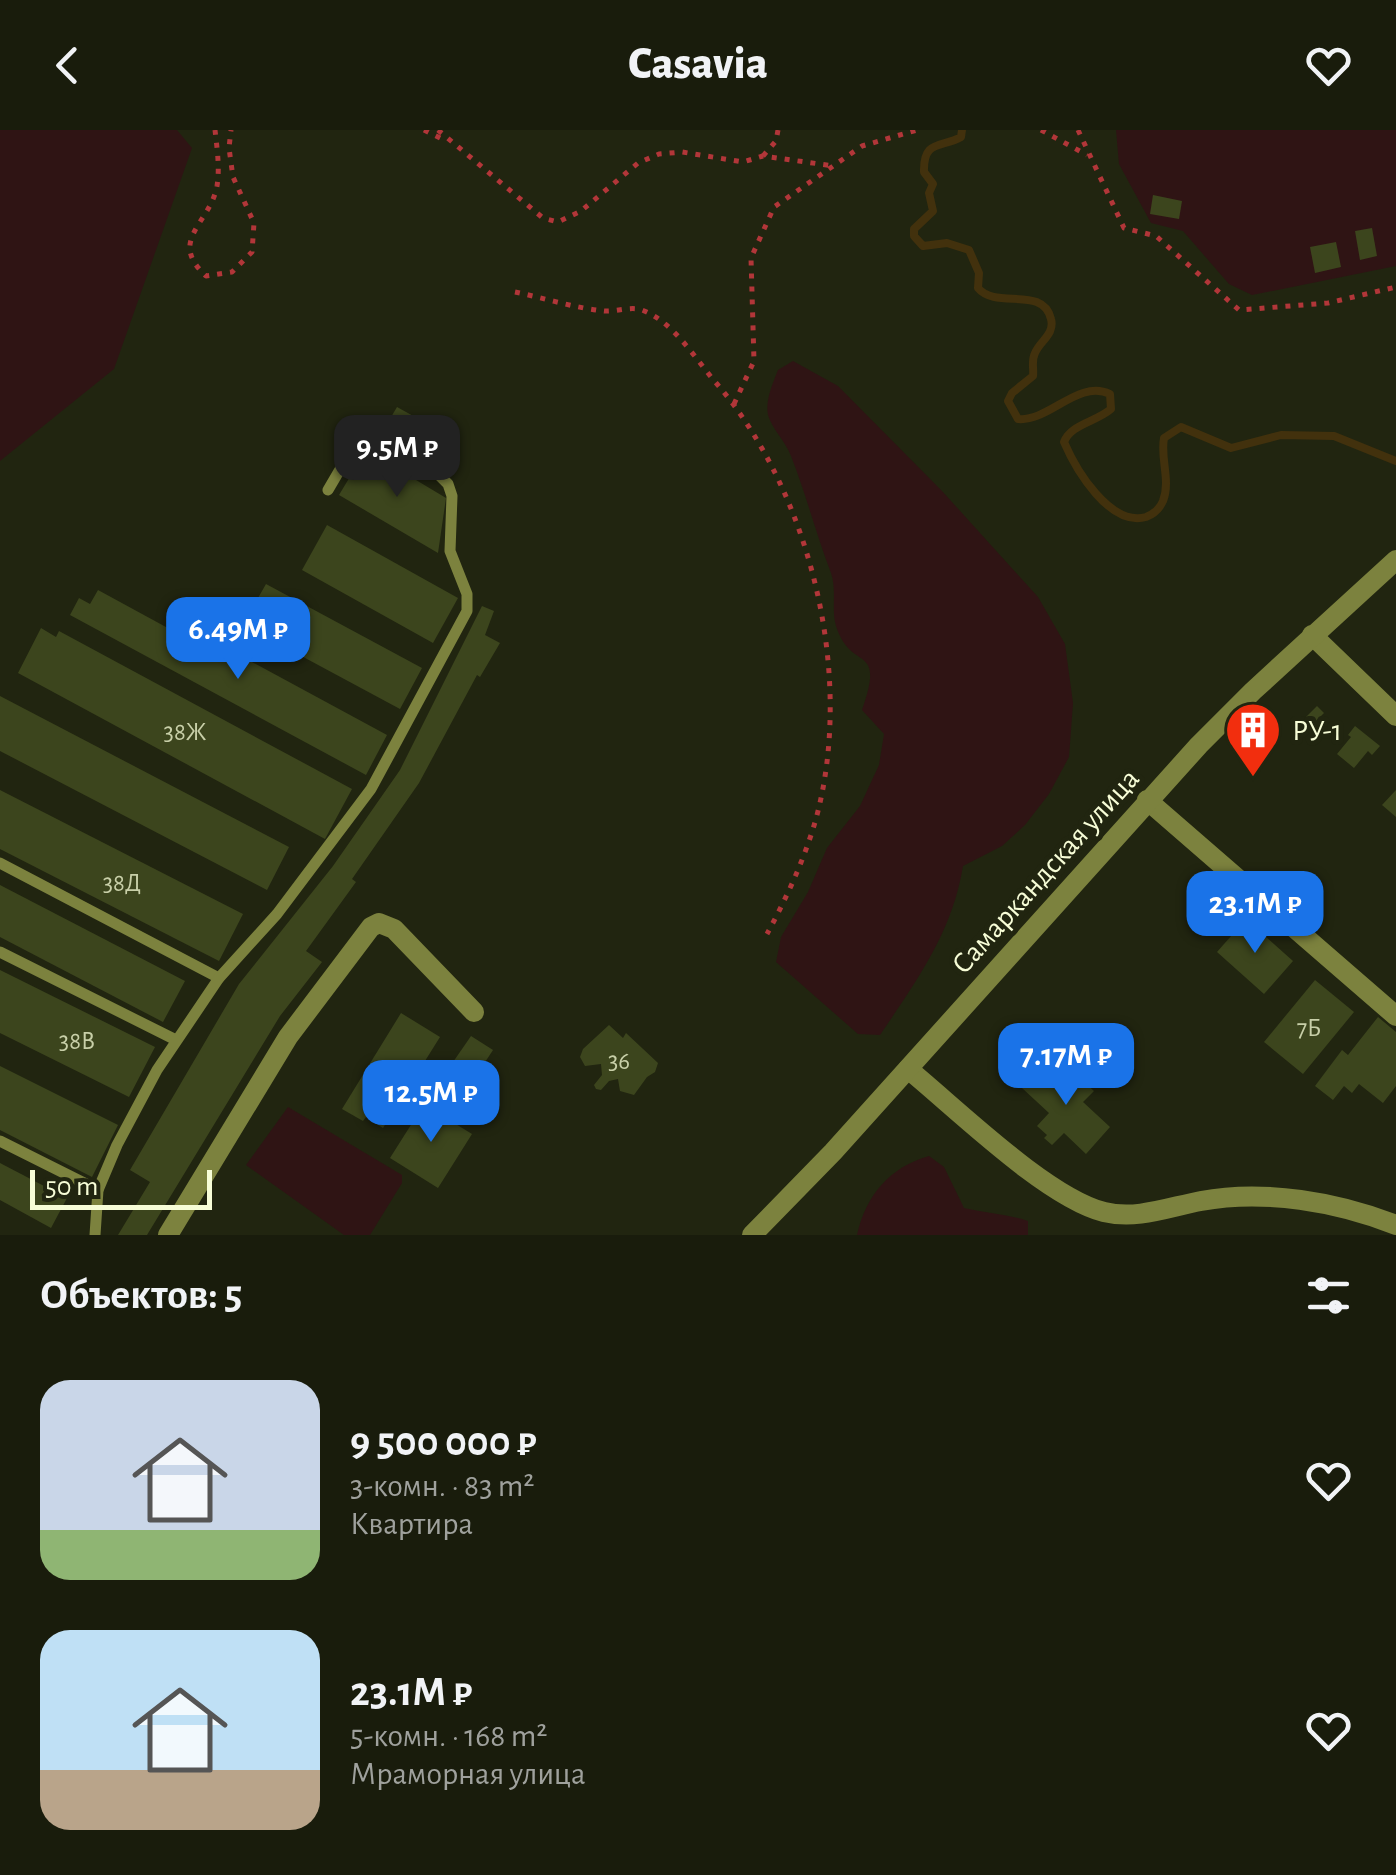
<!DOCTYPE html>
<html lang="ru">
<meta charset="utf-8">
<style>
:root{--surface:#191c0c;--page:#222515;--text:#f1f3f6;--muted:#9fa19d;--accent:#1a73e8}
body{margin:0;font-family:"Alegreya Sans",sans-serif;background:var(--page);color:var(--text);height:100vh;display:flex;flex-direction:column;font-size:38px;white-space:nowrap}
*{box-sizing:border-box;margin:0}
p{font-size:32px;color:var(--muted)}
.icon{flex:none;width:55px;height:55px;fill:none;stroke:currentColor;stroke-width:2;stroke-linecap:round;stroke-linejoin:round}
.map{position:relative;height:1105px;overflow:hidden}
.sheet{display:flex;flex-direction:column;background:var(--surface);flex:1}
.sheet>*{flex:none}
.scale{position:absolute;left:30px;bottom:25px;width:182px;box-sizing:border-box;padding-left:10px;border:5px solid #f7fdd7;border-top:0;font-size:28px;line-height:35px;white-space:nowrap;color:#f7fdd7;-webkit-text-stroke:8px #212510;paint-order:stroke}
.price{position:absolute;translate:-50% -85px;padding:0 22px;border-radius:20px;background:var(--accent);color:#fff;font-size:32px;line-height:65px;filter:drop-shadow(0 2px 5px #0008)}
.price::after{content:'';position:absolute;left:50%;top:60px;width:30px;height:22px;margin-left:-15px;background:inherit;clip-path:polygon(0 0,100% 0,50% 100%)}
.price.active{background:#222;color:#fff}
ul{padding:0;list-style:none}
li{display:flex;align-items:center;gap:30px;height:250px;padding:0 40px}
li span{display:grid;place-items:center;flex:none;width:280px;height:200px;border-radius:30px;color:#555}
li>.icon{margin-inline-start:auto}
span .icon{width:120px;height:120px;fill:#fffc;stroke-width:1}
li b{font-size:42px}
h2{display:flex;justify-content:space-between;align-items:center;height:120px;padding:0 40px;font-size:42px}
header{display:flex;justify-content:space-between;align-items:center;height:130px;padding:0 40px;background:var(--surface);font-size:45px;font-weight:800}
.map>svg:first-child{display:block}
</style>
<header><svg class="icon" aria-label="back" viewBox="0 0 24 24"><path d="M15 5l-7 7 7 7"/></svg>Casavia<svg class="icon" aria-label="heart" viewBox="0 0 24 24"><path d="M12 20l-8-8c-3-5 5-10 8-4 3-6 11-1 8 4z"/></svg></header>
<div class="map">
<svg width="1396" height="1105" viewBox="0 0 1396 1105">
<rect width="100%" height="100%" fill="#212510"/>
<!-- green -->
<g fill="#2f1414">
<path d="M 0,0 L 177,0 L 192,18 L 114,239 L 0,331 Z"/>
<path d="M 1116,0 L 1396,0 L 1396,136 L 1252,165 L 1229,154 L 1183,101 L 1151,93 L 1119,34 Z"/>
<path d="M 793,231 L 838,256 L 942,361 L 1038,467 L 1065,514 L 1073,573 L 1069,627 L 1049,664 L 1025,695 L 1002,716 L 963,736 C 952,803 917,850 880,905 L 858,904 L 776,832 L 781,807 L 808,762 L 827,718 L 860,676 L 879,635 L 884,604 L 862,580 C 886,511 851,544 836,496 C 831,480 837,460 831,443 C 816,404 806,364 791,326 C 786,312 772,299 768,285 C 765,270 773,253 778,240 Z"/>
<path d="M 288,977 L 402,1045 L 402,1053 L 370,1105 L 344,1105 L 246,1035 Z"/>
<path d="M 929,1026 L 944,1037 L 964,1078 C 986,1083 1007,1084 1028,1091 L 1028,1105 L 857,1105 C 866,1065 890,1037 929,1026 Z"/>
</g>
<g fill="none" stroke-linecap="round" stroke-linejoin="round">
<!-- stream -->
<path stroke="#42310d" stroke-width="8" d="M 962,0 L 961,7 C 942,18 923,9 924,42 L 933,54 L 929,63 L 933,81 L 914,99 L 914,106 L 923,116 L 947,113 L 969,120 L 979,143 L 978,158 C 996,180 1043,155 1051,189 C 1055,204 1040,211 1035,223 C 1031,231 1034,238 1033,246 L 1012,263 L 1008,271 L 1018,289 C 1049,292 1078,249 1110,264 L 1111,279 C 1096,292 1071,294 1064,312 C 1076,340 1110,397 1146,387 C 1154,384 1159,380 1163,371 C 1171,350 1160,329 1164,308 L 1181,297 L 1231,318 L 1281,305 L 1334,306 L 1396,331"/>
</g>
<!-- building -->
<g fill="#3c451d">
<path d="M 1153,65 L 1182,71 L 1179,89 L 1150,84 Z"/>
<path d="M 1372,98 L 1377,126 L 1360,130 L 1355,101 Z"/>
<path d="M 1336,112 L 1341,137 L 1315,143 L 1310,117 Z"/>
<path d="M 397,277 L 455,309 L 443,331 L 384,299 Z"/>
<path d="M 366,320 L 446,368 L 438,423 L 339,365 Z"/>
<path d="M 327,395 L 458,468 L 433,513 L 302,440 Z"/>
<path d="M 266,454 L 422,538 L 400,579 L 253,500 L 263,480 L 254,475 Z"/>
<path d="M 98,460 L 199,515 L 204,506 L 387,605 L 366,645 L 70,485 L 79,468 L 90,474 Z"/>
<path d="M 482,476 L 494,481 L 485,505 L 500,513 L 480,547 L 477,545 L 419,653 L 352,749 L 356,752 L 306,821 L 322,832 L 280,886 L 147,1105 L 118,1105 L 150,1052 L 130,1040 L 239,854 L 333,736 L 400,640 Z"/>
<path d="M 41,498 L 56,507 L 59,501 L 352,659 L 325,709 L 18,543 Z"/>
<path d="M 0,566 L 289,717 L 267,760 L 0,621 Z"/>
<path d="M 1317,576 L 1324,583 L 1301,606 L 1294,599 Z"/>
<path d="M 1355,596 L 1380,616 L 1372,625 L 1368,621 L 1354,638 L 1337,624 L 1351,607 L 1348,605 Z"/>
<path d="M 0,660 L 243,784 L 219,831 L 0,719 Z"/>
<path d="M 1396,660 L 1396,687 L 1382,675 Z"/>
<path d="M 0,755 L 185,851 L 163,892 L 0,807 Z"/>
<path d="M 1246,789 L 1293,831 L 1264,864 L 1217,822 Z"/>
<path d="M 0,840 L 155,917 L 129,967 L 0,903 Z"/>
<path d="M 1315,850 L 1354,882 L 1303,944 L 1264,912 Z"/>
<path d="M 401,883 L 440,907 L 383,998 L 366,987 L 363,991 L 342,979 Z"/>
<path d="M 1378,887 L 1396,902 L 1396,956 L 1383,973 L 1359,954 L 1352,963 L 1344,956 L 1333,970 L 1315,956 L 1342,920 L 1348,925 Z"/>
<path d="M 609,895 L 623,908 L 626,903 L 658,933 L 655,942 L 647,947 L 634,965 L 620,961 L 618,949 L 609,951 L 601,960 L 596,959 L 594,955 L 602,945 L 601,934 L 585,936 L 580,927 L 583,919 Z"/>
<path d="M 471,906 L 493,920 L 474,949 L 451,935 Z"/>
<path d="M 1062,932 L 1094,961 L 1083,972 L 1110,997 L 1086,1024 L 1064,1003 L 1052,1015 L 1044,1008 L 1047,1005 L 1037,996 L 1049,983 L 1022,958 L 1040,938 L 1048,946 Z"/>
<path d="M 0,936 L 118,995 L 92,1047 L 0,1000 Z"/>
<path d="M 433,960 L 443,966 L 424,996 L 437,1003 L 446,988 L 472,1004 L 438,1058 L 390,1028 Z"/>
<path d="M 0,1033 L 67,1068 L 51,1098 L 0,1070 Z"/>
</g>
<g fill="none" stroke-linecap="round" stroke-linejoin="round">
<!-- path -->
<g stroke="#b23639" stroke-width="5" stroke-dasharray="5 8" stroke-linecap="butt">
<path d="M 215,0 C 217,18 220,38 217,56 C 210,94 167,110 206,146 L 232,142 L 252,122 L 254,93 L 233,47 L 229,18 L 231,0"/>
<path d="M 424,0 L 444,10"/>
<path d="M 438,0 L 543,88 L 558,92 L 581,81 L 638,33 L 659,24 L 682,22 L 743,32 L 763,26 L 834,36"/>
<path d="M 1041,0 L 1087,25"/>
<path d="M 1078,0 L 1124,98 L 1156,106 L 1239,180 L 1328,173 L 1396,157"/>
<path d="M 763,26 L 776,11 L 778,0"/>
<path d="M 515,162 C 544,168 575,178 604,181 C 616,182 631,176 642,180 C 674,192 696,230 717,254 C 811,364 854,544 817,685 C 806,726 787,767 767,804"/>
<path d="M 734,274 L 754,231 L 751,128 L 774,77 L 862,16 L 917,0"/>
</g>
<!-- service -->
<g stroke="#7c823e" stroke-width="11">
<path d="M 0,733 L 219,848"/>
<path d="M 0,822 L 176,910"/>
<path d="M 0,1011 L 98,1060"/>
<path d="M 95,1105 L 98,1060 L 117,1015 L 157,940 L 219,848 L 277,784 L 371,659 L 467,481 L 467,464 L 450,421 L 452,366 L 448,354 L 437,343 L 367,303 L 359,307 L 328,360"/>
</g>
<!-- minor -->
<g stroke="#7c823e" stroke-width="20">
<path d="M 1312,505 L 1396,586"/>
<path d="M 1147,670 L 1396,886"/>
<path d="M 908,939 C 957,979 1046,1067 1104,1082 C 1137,1090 1169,1077 1201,1071 C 1264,1059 1338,1072 1396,1095"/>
<path d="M 168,1105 L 288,907 L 371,797 L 379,793 L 394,799 L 474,882"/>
</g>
<!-- tertiary -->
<path stroke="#7c823e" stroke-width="20" d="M 752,1105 L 833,1022 L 1199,615 L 1253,561 L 1396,430"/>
</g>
<!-- icons -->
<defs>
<g id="building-pin" transform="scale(2.875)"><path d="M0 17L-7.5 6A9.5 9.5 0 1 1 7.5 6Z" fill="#f22e0e" stroke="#212510"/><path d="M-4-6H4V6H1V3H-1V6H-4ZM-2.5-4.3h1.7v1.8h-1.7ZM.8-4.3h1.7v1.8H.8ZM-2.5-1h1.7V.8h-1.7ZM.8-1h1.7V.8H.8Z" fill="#fff"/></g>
</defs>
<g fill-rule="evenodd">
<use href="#building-pin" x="1253" y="600"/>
</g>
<g text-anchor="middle" stroke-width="10" stroke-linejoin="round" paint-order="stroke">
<!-- number labels -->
<g font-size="25" fill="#c8cfa8">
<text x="185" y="610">38Ж</text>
<text x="122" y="761">38Д</text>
<text x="1309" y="906">7Б</text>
<text x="77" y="919">38В</text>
<text x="619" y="939">36</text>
</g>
<!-- poi labels -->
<g font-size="30" fill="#f7fdd7" stroke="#212510" text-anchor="start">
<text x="1292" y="610">РУ-1</text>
</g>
<!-- street labels -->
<g font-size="30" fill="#f7fdd7" stroke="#212510">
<text transform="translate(1045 741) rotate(-48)" y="10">Самаркандская улица</text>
</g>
</g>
</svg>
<div class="scale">50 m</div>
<b class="price active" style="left:397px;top:370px">9.5M ₽</b>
<b class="price" style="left:238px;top:552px">6.49M ₽</b>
<b class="price" style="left:1255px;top:826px">23.1M ₽</b>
<b class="price" style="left:1066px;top:978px">7.17M ₽</b>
<b class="price" style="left:431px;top:1015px">12.5M ₽</b>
</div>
<section class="sheet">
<h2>Объектов: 5<svg class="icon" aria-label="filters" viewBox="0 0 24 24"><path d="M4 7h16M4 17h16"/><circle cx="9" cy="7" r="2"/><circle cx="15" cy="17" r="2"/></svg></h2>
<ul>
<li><span style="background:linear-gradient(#c9d6e8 75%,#8fb573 0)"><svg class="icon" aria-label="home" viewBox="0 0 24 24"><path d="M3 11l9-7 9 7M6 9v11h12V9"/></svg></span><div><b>9 500 000 ₽</b><p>3-комн. · 83 m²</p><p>Квартира</p></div><svg class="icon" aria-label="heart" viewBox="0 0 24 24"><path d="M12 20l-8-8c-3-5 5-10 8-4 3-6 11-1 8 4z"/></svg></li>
<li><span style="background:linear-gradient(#bfe0f5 70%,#b9a48a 0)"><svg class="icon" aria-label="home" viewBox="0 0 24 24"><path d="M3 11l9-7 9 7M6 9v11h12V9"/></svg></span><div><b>23.1M ₽</b><p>5-комн. · 168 m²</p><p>Мраморная улица</p></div><svg class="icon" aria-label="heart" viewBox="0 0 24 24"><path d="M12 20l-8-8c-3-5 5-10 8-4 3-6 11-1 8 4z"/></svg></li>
</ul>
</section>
